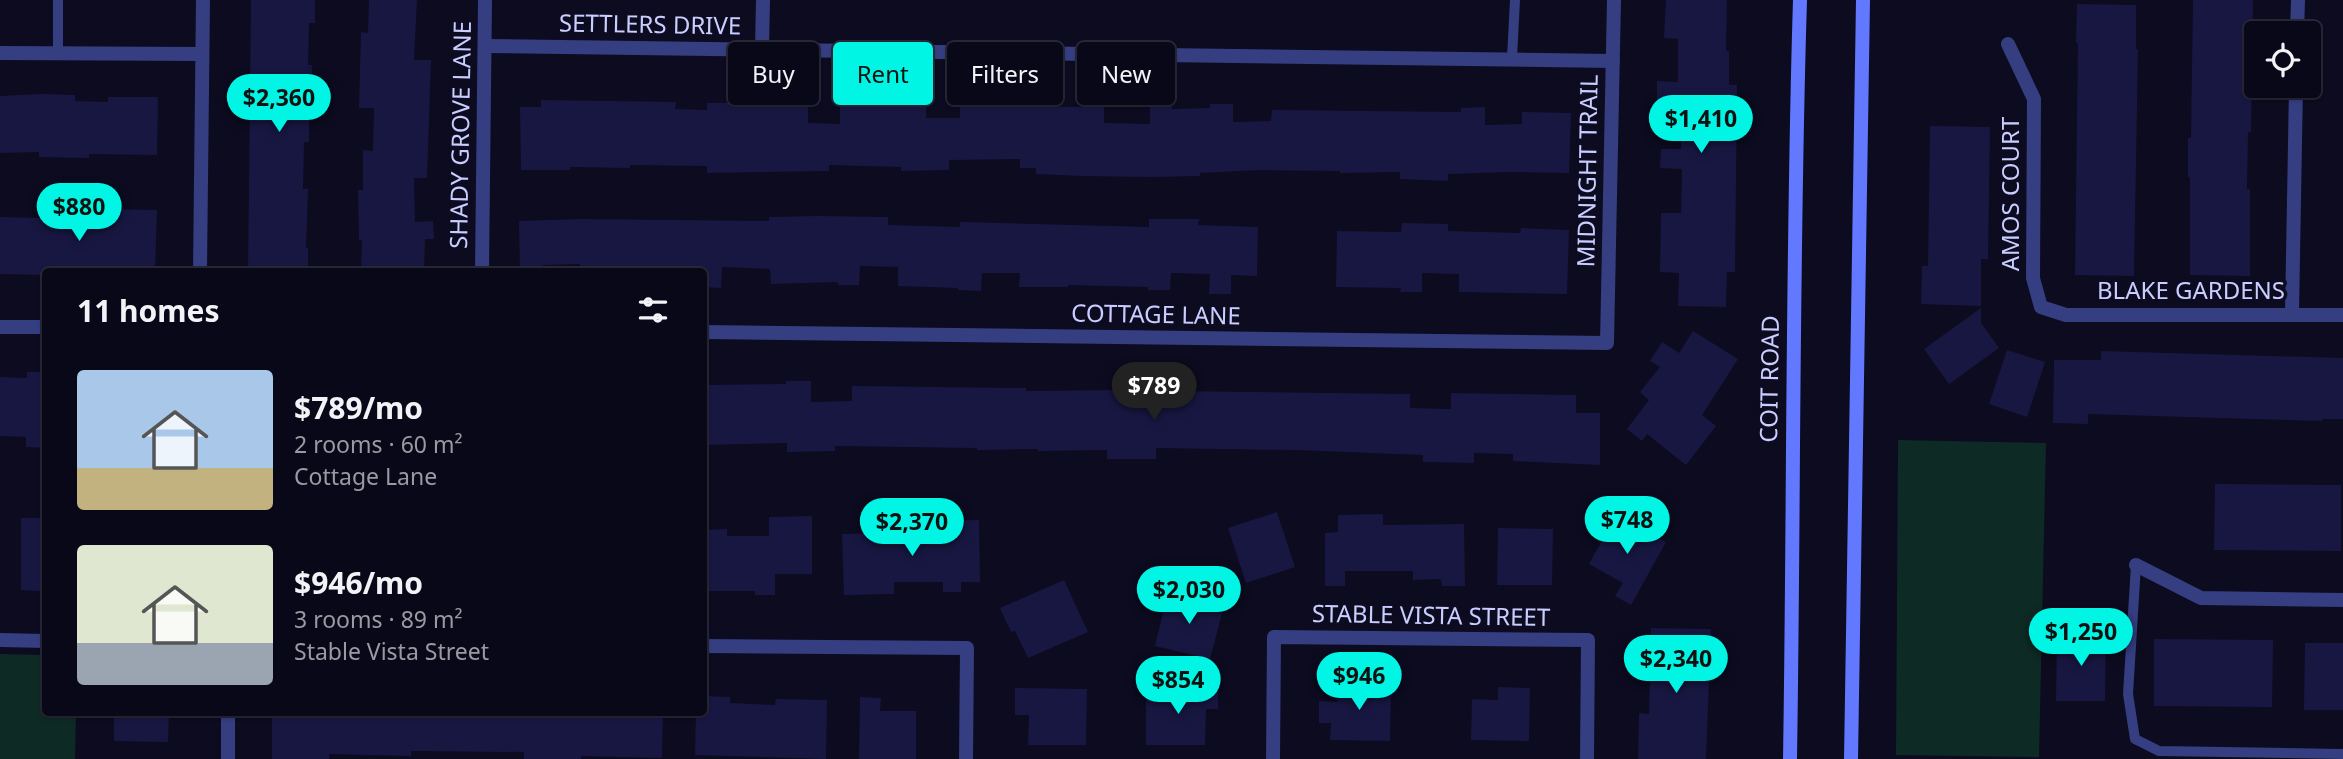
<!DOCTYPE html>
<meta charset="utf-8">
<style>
:root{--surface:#090818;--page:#171625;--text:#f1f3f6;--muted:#999aa2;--line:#292937;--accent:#00f5e5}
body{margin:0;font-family:"Noto Sans",sans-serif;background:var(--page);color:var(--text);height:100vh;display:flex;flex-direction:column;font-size:26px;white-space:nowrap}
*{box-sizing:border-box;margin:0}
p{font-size:23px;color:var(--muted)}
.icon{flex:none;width:38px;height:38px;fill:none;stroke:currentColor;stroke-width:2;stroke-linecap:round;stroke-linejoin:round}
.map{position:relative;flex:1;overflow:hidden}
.side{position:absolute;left:42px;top:268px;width:665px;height:448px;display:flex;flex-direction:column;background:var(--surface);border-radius:7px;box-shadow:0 2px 5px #0004,0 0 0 2px var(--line)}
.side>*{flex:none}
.banner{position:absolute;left:728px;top:42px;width:665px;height:63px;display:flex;gap:14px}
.fabs{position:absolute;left:2244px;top:21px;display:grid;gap:14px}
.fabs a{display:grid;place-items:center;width:77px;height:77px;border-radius:7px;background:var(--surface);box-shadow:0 2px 5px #0004,0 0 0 2px var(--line);font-size:35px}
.price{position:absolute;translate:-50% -60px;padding:0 16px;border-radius:24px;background:var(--accent);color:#111;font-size:23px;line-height:46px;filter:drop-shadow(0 2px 4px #0008)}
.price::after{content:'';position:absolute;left:50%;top:42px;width:21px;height:16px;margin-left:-10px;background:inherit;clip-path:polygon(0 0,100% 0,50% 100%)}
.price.selected{background:#222;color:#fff}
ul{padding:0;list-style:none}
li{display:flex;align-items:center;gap:21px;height:175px;padding:0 35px}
li span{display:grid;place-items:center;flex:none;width:196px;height:140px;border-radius:7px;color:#555}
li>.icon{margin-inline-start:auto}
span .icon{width:84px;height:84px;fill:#fffc;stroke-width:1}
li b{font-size:30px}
h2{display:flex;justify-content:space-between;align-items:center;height:84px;padding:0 35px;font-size:30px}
.chip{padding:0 24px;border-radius:7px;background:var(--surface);box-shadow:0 2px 5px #0004,0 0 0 2px var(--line);font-size:24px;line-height:63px}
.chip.selected{background:var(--accent);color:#111}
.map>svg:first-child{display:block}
</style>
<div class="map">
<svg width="2343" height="759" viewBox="0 0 2343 759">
<rect width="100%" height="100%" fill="#0c0b20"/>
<!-- green -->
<g fill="#0e2a24">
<path d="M 1898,440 L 2046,443 L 2039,757 L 1896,755 Z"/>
<path d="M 0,654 L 45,655 L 46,712 L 76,712 L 75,759 L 0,759 Z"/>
</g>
<!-- building -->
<g fill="#181742">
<path d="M 251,0 L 315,0 L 315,23 L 309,23 L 308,65 L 312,65 L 311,116 L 309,116 L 309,142 L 304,142 L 303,189 L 308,189 L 306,248 L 308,248 L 308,271 L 248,271 Z"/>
<path d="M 369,0 L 417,0 L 414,60 L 431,60 L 427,178 L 414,178 L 415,222 L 433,221 L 434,239 L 425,239 L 424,271 L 361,271 L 362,240 L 359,240 L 358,190 L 363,190 L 363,150 L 373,151 L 374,108 L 359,108 L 361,32 L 368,33 Z"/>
<path d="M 1666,0 L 1727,0 L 1726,51 L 1729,51 L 1729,85 L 1737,85 L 1735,272 L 1727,272 L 1726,307 L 1678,306 L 1679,273 L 1660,272 L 1661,213 L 1681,213 L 1682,169 L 1660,168 L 1661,149 L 1681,149 L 1682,102 L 1657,102 L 1657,81 L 1678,82 L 1678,39 L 1664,38 Z"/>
<path d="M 2193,0 L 2253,0 L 2251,132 L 2248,132 L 2247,189 L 2250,189 L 2250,276 L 2190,275 L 2190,177 L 2188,177 L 2188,138 L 2191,138 Z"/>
<path d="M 2077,4 L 2136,5 L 2136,49 L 2138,49 L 2134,276 L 2075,275 L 2078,43 L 2076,43 Z"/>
<path d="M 41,94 L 75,95 L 75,101 L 108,102 L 108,97 L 158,97 L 157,155 L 89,154 L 89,158 L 39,157 L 39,152 L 0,153 L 0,96 Z"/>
<path d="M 541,100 L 676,102 L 675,109 L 707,110 L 707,103 L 808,103 L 808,123 L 840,124 L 840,105 L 900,106 L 900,100 L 926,100 L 926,118 L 960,118 L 960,106 L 1104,107 L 1104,123 L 1150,124 L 1150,106 L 1172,105 L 1172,109 L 1210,108 L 1210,104 L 1233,104 L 1233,122 L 1271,121 L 1272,110 L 1461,112 L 1461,108 L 1485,107 L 1485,125 L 1522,124 L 1522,112 L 1571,113 L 1569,173 L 1509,172 L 1448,174 L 1448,181 L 1400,179 L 1400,172 L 1340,173 L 1340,171 L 1260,170 L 1200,173 L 1200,176 L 1151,177 L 1082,176 L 1036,174 L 1036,168 L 1020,168 L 1020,159 L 949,160 L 949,170 L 901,171 L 901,167 L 829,165 L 829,171 L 707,173 L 707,166 L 630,165 L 630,168 L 570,167 L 570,170 L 521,170 L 520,107 L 541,107 Z"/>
<path d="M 1930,126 L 1990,127 L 1988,259 L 1981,259 L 1981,306 L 1921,304 L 1922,266 L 1928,266 Z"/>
<path d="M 108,209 L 157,210 L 155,271 L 46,271 L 46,275 L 0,274 L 0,217 L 42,218 L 42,213 L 108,214 Z"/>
<path d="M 817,216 L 888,217 L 888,225 L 960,227 L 960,222 L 1149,227 L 1149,219 L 1199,219 L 1198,225 L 1258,227 L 1257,276 L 1231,275 L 1231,294 L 1209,294 L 1210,274 L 1171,273 L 1170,290 L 1148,290 L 1148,287 L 1068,285 L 1068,287 L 1019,287 L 1020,273 L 982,273 L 981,291 L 958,290 L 958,288 L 898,286 L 898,267 L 860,266 L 859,285 L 838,285 L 838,282 L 771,284 L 770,269 L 722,267 L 721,288 L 704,287 L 704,271 L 580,271 L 580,264 L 543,265 L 543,271 L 520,271 L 519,221 L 581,219 L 769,221 L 769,217 Z"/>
<path d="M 1402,223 L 1448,224 L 1448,231 L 1520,233 L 1521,228 L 1569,230 L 1567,294 L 1459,292 L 1459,274 L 1422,273 L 1422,292 L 1400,292 L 1401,288 L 1336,287 L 1337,231 L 1401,232 Z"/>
<path d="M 1981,308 L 1981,323 L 1999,348 L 1949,384 L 1924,349 Z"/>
<path d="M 1693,331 L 1738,359 L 1702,415 L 1716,426 L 1686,465 L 1647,434 L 1642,441 L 1627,429 L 1649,400 L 1640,392 L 1660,367 L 1650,361 L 1662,342 L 1679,353 Z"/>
<path d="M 2007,350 L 2045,362 L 2027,417 L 1989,404 Z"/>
<path d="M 2101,351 L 2343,358 L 2343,419 L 2322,419 L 2322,421 L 2088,414 L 2088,424 L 2053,423 L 2054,360 L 2101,360 Z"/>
<path d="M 27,372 L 46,372 L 46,448 L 26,447 L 26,437 L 0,436 L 0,377 L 27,378 Z"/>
<path d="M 786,381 L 811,381 L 811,402 L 852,401 L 852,386 L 1026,388 L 1026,391 L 1131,390 L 1131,403 L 1168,403 L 1168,391 L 1410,394 L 1410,408 L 1451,409 L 1451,393 L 1576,395 L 1576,413 L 1600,413 L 1600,465 L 1513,461 L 1513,454 L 1474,453 L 1474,463 L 1423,462 L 1423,455 L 1297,450 L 1156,448 L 1156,459 L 1107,459 L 1107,450 L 1038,451 L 1038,449 L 977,450 L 977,448 L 835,446 L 835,451 L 787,452 L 787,443 L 704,445 L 704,385 L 786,384 Z"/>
<path d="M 2215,484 L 2341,485 L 2341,551 L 2214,550 Z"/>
<path d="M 1277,512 L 1295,567 L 1246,583 L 1228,528 Z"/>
<path d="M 1383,514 L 1383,525 L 1464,524 L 1465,586 L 1442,586 L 1441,579 L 1413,580 L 1413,571 L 1345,571 L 1345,586 L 1325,586 L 1325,533 L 1338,532 L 1338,515 Z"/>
<path d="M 1616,515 L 1666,542 L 1631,605 L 1615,596 L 1623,583 L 1589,564 Z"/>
<path d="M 812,516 L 812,574 L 775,574 L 775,595 L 755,595 L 755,591 L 704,591 L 704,530 L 727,529 L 727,536 L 769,536 L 769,517 Z"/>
<path d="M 21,518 L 46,518 L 46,577 L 40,577 L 40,591 L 21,590 Z"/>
<path d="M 979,520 L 980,582 L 961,582 L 961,592 L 943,592 L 943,582 L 894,582 L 894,594 L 844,595 L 842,534 L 922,532 L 921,521 Z"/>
<path d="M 1498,528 L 1553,529 L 1552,585 L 1497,585 Z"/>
<path d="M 1064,580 L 1088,632 L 1028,658 L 1015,631 L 1011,632 L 1000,608 Z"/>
<path d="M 1168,592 L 1224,606 L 1210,659 L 1155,646 Z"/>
<path d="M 1651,628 L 1711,629 L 1706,759 L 1638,759 L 1639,713 L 1649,714 L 1650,671 L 1639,671 L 1640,647 L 1651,647 Z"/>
<path d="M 2057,634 L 2106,635 L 2105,701 L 2056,701 Z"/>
<path d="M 2154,639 L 2273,640 L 2272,707 L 2154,706 Z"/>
<path d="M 2305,643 L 2343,643 L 2343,710 L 2304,710 Z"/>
<path d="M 1338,681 L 1391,683 L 1390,741 L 1330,740 L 1331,723 L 1319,723 L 1319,701 L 1337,702 Z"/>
<path d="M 1498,687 L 1530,688 L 1529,741 L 1471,740 L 1472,699 L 1498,700 Z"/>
<path d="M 1015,688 L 1087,689 L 1086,745 L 1028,745 L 1029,715 L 1015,715 Z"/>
<path d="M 1146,689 L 1218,690 L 1218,709 L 1206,709 L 1205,745 L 1146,745 Z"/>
<path d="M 704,696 L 730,697 L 730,703 L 775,705 L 776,699 L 827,700 L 826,759 L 695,755 L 696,712 L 704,712 Z"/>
<path d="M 860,697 L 881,698 L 880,711 L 916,711 L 916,759 L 859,759 Z"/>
<path d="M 114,712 L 169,712 L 168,742 L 114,741 Z"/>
<path d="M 272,712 L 663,712 L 662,758 L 581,756 L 581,759 L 524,759 L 524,752 L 411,751 L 411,756 L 329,754 L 329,759 L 272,759 Z"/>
</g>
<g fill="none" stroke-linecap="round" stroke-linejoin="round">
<!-- lane -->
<g stroke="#343e81" stroke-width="10">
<path d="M 58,53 L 58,0"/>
<path d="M 1512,58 L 1515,0"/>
<path d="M 2136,565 L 2128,694 L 2135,739 L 2159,751 L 2343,754"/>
</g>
<!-- street -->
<g stroke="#343e81" stroke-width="14">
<path d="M 2297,33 L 2298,0"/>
<path d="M 2008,44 L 2034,99 L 2033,278 L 2041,307 L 2066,315 L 2343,315"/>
<path d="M 485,46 L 1613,61"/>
<path d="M 762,50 L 763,0"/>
<path d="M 0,53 L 202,54"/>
<path d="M 200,271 L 203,0"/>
<path d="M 482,271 L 485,0"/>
<path d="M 2292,313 L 2296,86"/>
<path d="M 0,327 L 46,327"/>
<path d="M 704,332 L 1607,343 L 1614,0"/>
<path d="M 2136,565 L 2201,598 L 2343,600"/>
<path d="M 0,640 L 46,641"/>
<path d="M 704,646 L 967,648 L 966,759"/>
<path d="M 228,759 L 228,712"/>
<path d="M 1273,759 L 1274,637 L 1588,640 L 1587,759"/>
</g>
<!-- secondary -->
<g stroke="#6178ff" stroke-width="14">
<path d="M 1790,759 C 1794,506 1792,253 1800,0"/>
<path d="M 1851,759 L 1863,0"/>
</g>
</g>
<g text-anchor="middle" stroke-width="7" stroke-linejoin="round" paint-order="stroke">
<!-- street labels -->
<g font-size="24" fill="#cacdff" stroke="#0c0b20">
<text transform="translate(650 25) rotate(1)" y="8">SETTLERS DRIVE</text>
<text transform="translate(461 135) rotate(-89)" y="8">SHADY GROVE LANE</text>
<text transform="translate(1588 171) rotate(-89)" y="8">MIDNIGHT TRAIL</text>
<text transform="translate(2011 194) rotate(-90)" y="8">AMOS COURT</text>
<text x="2191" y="299">BLAKE GARDENS</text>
<text transform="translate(1156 315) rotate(1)" y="8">COTTAGE LANE</text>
<text transform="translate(1770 379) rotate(-89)" y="8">COIT ROAD</text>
<text transform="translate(1431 616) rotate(1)" y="8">STABLE VISTA STREET</text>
</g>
</g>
</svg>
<div class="fabs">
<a><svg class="icon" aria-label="locate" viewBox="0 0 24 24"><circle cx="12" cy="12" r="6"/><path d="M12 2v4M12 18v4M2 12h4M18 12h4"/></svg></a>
</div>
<b class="price" style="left:279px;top:134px">$2,360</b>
<b class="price" style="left:1701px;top:155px">$1,410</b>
<b class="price" style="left:79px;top:243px">$880</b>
<b class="price selected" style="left:1154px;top:422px">$789</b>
<b class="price" style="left:1627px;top:556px">$748</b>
<b class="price" style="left:912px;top:558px">$2,370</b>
<b class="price" style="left:1189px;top:626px">$2,030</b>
<b class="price" style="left:2081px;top:668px">$1,250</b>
<b class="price" style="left:1676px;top:695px">$2,340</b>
<b class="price" style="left:1359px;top:712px">$946</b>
<b class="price" style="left:1178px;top:716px">$854</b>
<div class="banner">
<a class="chip">Buy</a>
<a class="chip selected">Rent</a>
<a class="chip">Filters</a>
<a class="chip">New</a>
</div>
<section class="side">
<h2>11 homes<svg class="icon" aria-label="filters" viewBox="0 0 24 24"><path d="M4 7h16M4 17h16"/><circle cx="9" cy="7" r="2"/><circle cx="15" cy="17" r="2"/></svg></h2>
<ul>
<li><span style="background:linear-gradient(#a9c7e8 70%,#c2b280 0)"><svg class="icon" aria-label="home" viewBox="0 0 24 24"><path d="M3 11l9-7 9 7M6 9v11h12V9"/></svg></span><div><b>$789/mo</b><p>2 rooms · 60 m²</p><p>Cottage Lane</p></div></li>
<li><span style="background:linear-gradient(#dfe7d0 70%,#9aa5b1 0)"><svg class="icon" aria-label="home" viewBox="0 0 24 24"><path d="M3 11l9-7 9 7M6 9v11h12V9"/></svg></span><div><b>$946/mo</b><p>3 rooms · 89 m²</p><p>Stable Vista Street</p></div></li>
</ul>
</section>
</div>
